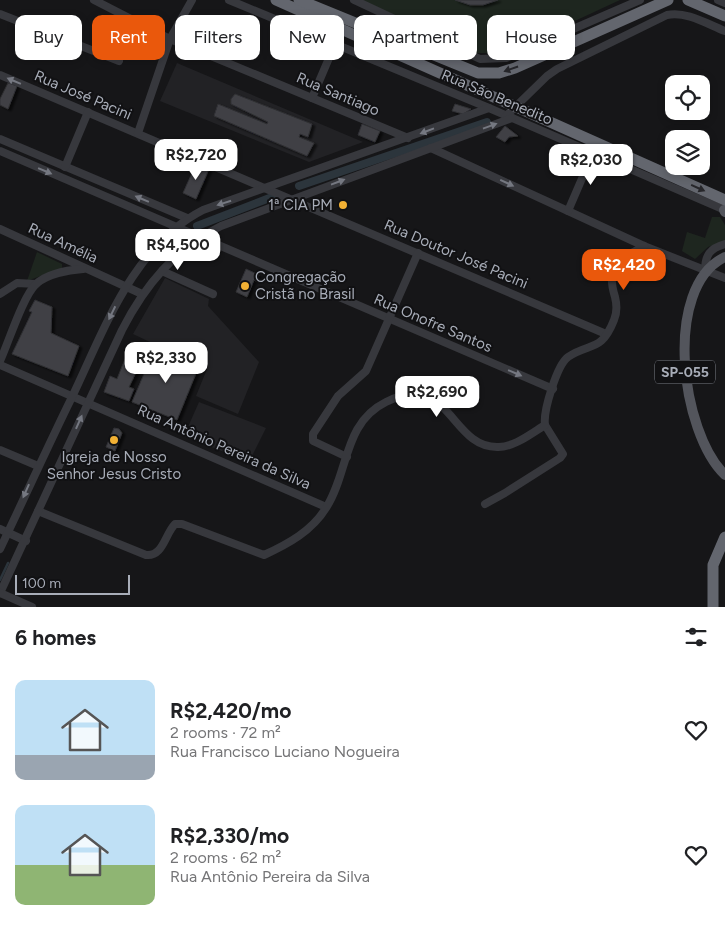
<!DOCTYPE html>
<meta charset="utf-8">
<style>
:root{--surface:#fff;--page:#f2f2f2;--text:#202124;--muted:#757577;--accent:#ea580c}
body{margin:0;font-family:Figtree,sans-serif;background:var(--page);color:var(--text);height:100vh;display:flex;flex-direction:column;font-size:19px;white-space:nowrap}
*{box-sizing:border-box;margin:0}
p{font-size:16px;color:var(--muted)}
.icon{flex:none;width:28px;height:28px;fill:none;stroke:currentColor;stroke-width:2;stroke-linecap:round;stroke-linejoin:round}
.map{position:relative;height:607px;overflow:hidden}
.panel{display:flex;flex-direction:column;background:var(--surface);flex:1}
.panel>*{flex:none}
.banner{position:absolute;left:15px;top:15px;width:695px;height:45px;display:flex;gap:10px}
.buttons{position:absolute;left:665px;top:75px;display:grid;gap:10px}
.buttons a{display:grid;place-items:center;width:45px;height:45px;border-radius:10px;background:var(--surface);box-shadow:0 2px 8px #0003;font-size:25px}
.scale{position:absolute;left:15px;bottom:12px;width:115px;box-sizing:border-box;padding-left:5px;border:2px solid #a8adb8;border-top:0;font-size:14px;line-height:18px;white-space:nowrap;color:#a8adb8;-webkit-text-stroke:4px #111113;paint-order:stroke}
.price{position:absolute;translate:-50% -42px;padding:0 11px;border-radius:10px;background:#fff;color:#222;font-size:16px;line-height:32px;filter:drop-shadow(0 1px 2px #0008)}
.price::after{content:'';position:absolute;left:50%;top:30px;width:15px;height:11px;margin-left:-8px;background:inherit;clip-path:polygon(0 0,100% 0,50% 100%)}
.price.selected{background:var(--accent);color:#fff}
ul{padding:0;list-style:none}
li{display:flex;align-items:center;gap:15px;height:125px;padding:0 15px}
li span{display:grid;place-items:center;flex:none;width:140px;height:100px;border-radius:10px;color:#555}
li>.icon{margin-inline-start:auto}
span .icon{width:60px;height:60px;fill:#fffc;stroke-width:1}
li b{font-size:21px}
h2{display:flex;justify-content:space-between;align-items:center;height:60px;padding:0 15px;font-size:21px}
.chip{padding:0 18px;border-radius:10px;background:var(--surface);box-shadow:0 2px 8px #0003;font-size:18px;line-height:45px}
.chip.selected{background:var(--accent);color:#fff}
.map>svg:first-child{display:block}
</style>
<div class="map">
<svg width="725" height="607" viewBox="0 0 725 607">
<defs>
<filter id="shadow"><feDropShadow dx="3" dy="2" stdDeviation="1" flood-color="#0009"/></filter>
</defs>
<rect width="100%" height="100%" fill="#161618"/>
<!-- built -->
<g fill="#222225">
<path d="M 177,63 L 363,142 L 309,162 L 160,101 Z"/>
<path d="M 165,278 L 209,299 L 208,306 L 259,362 L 238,414 L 196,396 L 207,369 L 133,334 Z"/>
<path d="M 199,402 L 266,428 L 249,462 L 184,436 Z"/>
</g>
<!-- green -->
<g fill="#1e261f">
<path d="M 362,0 L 620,0 L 506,53 L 476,53 Z"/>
<path d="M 712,217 L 720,217 L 725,225 L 725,241 L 708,247 L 695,259 L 682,251 L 687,232 L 705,238 Z"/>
<path d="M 37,252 L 62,264 L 62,268 L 27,281 Z"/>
</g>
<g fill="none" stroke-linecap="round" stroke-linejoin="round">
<!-- stream -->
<path stroke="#2c353c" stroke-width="2.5" d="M 0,580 L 8,563"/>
<!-- canal -->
<g stroke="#2c353c" stroke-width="8">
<path d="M 299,186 L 487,122"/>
<path d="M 197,226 L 272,197"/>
</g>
</g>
<!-- building -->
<g fill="#404145" stroke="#303034" filter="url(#shadow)">
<path d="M 455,0 L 498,0 L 483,5 L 470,5 Z"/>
<path d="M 8,83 L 17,86 L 8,109 L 0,105 L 0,99 Z"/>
<path d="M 235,94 L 312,124 L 308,137 L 300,134 L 299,137 L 314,143 L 307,156 L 214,116 L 218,104 L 267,124 L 268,122 L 231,104 L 231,99 Z"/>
<path d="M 455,104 L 471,109 L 463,114 L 452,111 Z"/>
<path d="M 362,124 L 380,131 L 375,142 L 358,135 Z"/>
<path d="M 505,126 L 518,136 L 509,137 L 505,142 L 496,137 Z"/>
<path d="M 196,164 L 209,169 L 196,199 L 183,193 Z"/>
<path d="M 246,269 L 259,275 L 256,281 L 254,280 L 247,297 L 236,292 Z"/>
<path d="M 35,300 L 52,307 L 51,333 L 79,346 L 68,376 L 12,354 L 32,312 L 29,311 Z"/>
<path d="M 155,348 L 199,366 L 177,420 L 132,402 Z"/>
<path d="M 127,354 L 142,360 L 129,387 L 134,389 L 129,401 L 104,392 L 110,376 L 117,379 Z"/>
<path d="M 114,428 L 119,429 L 122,433 L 115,451 L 106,447 Z"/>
</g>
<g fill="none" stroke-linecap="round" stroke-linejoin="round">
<!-- minor -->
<g stroke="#37383d" stroke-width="8">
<path d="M 94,0 L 170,39 L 408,138"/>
<path d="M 229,0 L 489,108 L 725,210"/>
<path d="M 354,0 L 480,59 L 506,58 L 640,0"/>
<path d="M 718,0 L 725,3"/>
<path d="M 0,14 L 119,61"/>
<path d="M 0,75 L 606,334"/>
<path d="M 312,98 L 335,44"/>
<path d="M 506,116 L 547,76 L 557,69 L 667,15 C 687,11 707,24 725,31"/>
<path d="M 138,133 L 170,39 L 192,0"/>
<path d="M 0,139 L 187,218"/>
<path d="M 431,148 L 644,246 L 725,278"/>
<path d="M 0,151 L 553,389"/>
<path d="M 65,167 L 88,112"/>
<path d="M 568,211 L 593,153"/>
<path d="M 0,229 L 142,294"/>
<path d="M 162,271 L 213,294"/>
<path d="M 705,271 C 705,255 710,248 725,244"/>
<path d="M 0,294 L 17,283 L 36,284"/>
<path d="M 0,361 C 8,344 23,296 36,284 C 47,274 68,270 83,269"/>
<path d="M 0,365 L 326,507"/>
<path d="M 0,450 L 38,466"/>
<path d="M 347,457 L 313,441 L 313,434 L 338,396 L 366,371 L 418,253"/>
<path d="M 485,504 L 505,493 L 560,458 L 563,454 L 545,425"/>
<path d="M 38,511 L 146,555 C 163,557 165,534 175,524 L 182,524 L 264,555 C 288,544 312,531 326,508 C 349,472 343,423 386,402 C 450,370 450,447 497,447 C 513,448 532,433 545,425 C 543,411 557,365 568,357 C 590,342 601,353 614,320 C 617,313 617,305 615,297 C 605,264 618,261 644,246"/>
<path d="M 0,529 L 26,541"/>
<path d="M 0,549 C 24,499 47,448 72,397 C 104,330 133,246 203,210 L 489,108"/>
<path d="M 0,593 L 122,330 C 145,285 175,249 221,226 L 512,118"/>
<path d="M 0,593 L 32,607"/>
</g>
<!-- major -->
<g stroke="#53555c" stroke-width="10">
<path d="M 724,210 L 725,212"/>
<path d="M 725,257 C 662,287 681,433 725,475"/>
</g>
<!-- highway -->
<g stroke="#63666e" stroke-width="11">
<path d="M 276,0 L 725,200"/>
<path d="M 299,0 L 478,73 L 499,73 L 515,68 L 668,0"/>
<path d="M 688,0 L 725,16"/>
<path d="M 713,607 L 713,565 L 725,537"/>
</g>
</g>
<!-- one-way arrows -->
<defs><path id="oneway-solid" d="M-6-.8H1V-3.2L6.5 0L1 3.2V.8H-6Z" transform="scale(1.25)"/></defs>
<g fill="#26262a">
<use href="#oneway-solid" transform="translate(511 69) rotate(161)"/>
<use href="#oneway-solid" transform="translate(698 188) rotate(24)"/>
</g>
<g fill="#757881">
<use href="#oneway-solid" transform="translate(14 81) rotate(-157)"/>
<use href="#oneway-solid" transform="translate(490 126) rotate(-20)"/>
<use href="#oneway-solid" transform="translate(427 131) rotate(159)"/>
<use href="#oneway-solid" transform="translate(45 171) rotate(23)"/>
<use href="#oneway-solid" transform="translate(338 182) rotate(-21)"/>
<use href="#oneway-solid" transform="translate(507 183) rotate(25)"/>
<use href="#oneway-solid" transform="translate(142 199) rotate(-157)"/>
<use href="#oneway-solid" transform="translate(224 203) rotate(162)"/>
<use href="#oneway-solid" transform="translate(112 313) rotate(116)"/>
<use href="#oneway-solid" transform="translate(515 373) rotate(23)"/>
<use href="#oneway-solid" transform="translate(79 422) rotate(-66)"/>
<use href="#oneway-solid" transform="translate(26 491) rotate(114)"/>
</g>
<!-- markers -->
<g fill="#f2b134" stroke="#111113" stroke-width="2">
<circle cx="343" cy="205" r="5"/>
<circle cx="245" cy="286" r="5"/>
<circle cx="114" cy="440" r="5"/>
</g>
<g text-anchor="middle" stroke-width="4" stroke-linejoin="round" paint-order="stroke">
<!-- shield labels -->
<rect fill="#111113" stroke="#7b7e86" stroke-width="1" x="655" y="360.5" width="60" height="23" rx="4"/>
<g font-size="14" font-weight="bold" fill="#a8adb8">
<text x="685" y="377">SP-055</text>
</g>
<!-- street labels -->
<g font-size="15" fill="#a8adb8" stroke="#111113">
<text transform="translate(338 94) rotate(23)" y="5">Rua Santiago</text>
<text transform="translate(83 95) rotate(23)" y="5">Rua José Pacini</text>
<text transform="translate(497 97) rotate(23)" y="5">Rua São Benedito</text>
<text transform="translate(63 243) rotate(25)" y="5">Rua Amélia</text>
<text transform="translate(456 254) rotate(23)" y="5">Rua Doutor José Pacini</text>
<text transform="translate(433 323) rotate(23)" y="5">Rua Onofre Santos</text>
<text transform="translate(224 447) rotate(24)" y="5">Rua Antônio Pereira da Silva</text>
</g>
<!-- poi labels -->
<g font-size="15" fill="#a8adb8" stroke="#111113" text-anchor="end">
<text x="333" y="210">1ª CIA PM</text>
<text x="255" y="282" text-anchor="start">Congregação<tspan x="255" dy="17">Cristã no Brasil</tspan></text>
<text x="114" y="462" text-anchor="middle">Igreja de Nosso<tspan x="114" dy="17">Senhor Jesus Cristo</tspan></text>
</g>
</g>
</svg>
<div class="buttons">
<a><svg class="icon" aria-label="locate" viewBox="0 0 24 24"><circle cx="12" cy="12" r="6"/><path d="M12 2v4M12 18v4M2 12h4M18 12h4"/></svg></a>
<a><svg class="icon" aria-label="layers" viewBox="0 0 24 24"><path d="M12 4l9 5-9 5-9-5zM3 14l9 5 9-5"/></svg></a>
</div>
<div class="scale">100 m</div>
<b class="price" style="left:196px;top:181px">R$2,720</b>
<b class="price" style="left:591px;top:186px">R$2,030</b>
<b class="price" style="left:178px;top:271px">R$4,500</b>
<b class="price selected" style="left:624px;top:291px">R$2,420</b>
<b class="price" style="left:166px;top:384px">R$2,330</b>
<b class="price" style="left:437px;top:418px">R$2,690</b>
<div class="banner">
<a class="chip">Buy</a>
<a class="chip selected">Rent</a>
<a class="chip">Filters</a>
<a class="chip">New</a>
<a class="chip">Apartment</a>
<a class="chip">House</a>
</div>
</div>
<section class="panel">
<h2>6 homes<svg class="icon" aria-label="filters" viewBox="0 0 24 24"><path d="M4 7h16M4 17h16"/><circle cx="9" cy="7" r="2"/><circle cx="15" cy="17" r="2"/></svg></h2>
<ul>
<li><span style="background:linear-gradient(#bfe0f5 75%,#9aa5b1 0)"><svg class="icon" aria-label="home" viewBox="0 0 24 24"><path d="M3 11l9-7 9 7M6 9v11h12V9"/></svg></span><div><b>R$2,420/mo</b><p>2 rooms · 72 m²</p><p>Rua Francisco Luciano Nogueira</p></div><svg class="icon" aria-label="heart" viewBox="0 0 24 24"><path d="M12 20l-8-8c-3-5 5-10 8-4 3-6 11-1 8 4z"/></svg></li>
<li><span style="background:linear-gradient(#bfe0f5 60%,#8fb573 0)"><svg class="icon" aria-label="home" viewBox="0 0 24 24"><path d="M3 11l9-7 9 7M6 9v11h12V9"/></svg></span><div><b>R$2,330/mo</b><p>2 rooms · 62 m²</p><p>Rua Antônio Pereira da Silva</p></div><svg class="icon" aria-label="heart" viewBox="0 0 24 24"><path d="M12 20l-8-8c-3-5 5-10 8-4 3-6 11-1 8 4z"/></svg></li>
</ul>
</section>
